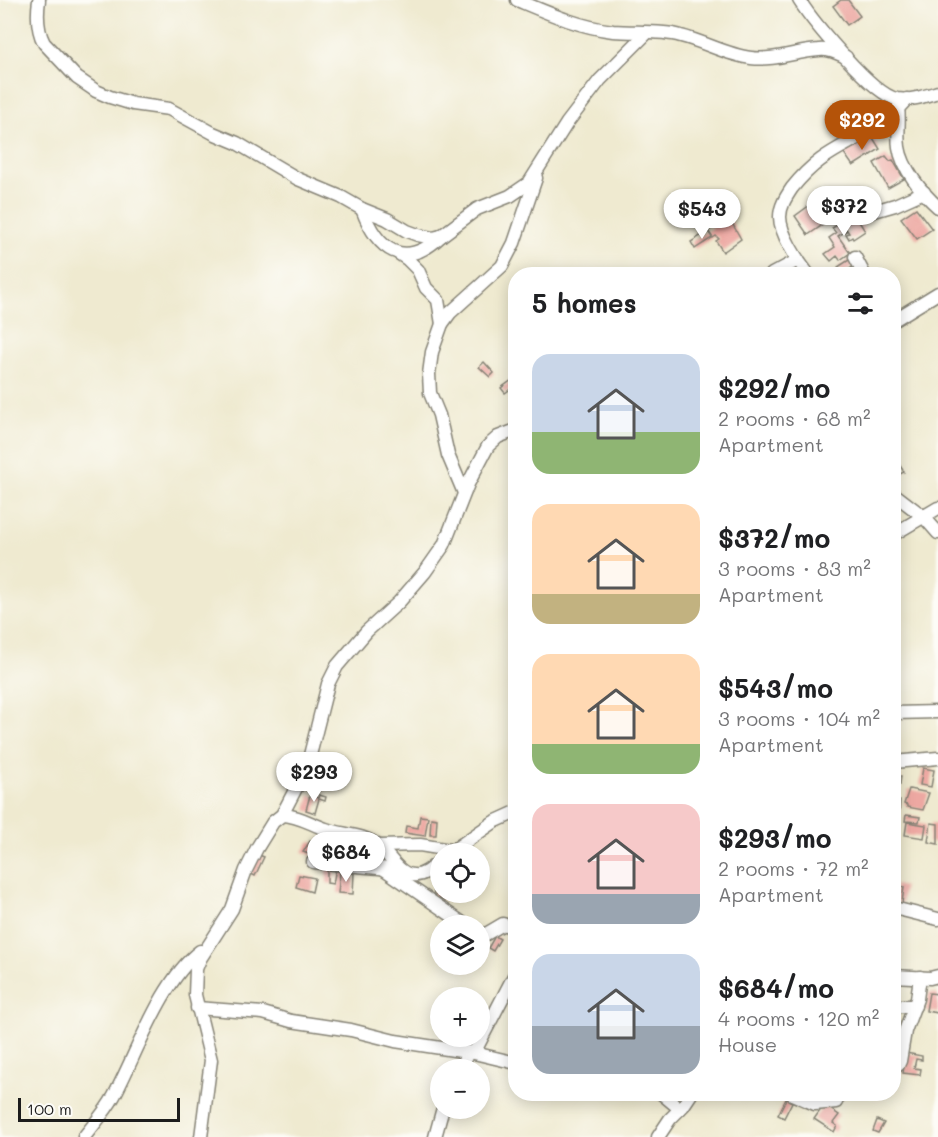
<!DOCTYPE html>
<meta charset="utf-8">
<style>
:root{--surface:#fff;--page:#f6f6f6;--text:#202124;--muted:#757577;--accent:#b45309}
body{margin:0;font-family:Mali,sans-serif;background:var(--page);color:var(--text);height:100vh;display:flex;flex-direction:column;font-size:22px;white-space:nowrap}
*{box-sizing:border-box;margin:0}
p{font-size:20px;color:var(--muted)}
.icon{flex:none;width:33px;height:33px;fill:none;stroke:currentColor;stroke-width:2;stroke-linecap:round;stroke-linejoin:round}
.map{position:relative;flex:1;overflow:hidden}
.drawer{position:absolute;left:508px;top:267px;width:393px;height:834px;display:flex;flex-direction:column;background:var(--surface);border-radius:24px;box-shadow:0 3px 15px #0003}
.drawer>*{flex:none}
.tools{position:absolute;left:430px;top:843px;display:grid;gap:12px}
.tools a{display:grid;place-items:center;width:60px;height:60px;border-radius:50%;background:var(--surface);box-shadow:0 3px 15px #0003;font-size:30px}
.scale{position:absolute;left:18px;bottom:15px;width:162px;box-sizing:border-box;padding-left:6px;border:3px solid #1c1c1c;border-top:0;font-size:16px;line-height:21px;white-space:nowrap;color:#1c1c1c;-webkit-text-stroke:4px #fdfcf7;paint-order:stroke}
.price{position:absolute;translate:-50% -51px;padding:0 14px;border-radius:21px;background:#fff;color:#222;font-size:20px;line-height:39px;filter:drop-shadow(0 2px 3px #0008)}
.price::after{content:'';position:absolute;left:50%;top:36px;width:18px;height:14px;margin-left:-9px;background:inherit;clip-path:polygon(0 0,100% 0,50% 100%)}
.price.current{background:var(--accent);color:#fff}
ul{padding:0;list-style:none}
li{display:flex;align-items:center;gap:18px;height:150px;padding:0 24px}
li span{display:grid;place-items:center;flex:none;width:168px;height:120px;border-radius:18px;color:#555}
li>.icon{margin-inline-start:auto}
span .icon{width:72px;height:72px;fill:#fffc;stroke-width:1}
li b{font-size:26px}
h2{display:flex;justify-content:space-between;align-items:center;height:72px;padding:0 24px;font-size:26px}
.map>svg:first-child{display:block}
</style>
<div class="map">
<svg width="938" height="1137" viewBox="0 0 938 1137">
<rect width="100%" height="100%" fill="#fdfcf7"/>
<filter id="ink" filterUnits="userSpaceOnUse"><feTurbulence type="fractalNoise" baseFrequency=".0167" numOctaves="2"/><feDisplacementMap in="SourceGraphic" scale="12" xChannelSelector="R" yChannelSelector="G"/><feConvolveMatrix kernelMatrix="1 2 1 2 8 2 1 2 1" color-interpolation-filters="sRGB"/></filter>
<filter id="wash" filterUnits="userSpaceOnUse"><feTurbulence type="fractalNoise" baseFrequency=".008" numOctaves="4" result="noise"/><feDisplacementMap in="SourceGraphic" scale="24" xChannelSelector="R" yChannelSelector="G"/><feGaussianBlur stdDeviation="1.35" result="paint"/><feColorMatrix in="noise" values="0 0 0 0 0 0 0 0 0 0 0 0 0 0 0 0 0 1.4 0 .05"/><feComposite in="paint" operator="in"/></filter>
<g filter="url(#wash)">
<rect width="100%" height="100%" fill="#efead0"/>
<g id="blocks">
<!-- building -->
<g fill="#eda8a2">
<path d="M 841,0 L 848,0 L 860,16 L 847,25 L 833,6 Z"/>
<path d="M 870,133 L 880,149 L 853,166 L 844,153 L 863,142 Z"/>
<path d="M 886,156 L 890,161 L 893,160 L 904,179 L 888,188 L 874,163 Z"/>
<path d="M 810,205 L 824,224 L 808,235 L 795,216 Z"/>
<path d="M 916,208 L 932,229 L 917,239 L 901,218 Z"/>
<path d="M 855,215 L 865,231 L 853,239 L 852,237 L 849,239 L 846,234 L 849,233 L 845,227 L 844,228 L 846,231 L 838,236 L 850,253 L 840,260 L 837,256 L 831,261 L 825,254 L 835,247 L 829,238 L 836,233 L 832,228 Z"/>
<path d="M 728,216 L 741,239 L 723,252 L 716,241 L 719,239 L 716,236 L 713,238 L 708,231 Z"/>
<path d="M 708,231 L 712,238 L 695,249 L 691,242 Z"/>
<path d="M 852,258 L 856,265 L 842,274 L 838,267 Z"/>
<path d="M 484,362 L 494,373 L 490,377 L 479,367 Z"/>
<path d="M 512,380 L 516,385 L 505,393 L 501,388 Z"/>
<path d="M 897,461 L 904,472 L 894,477 L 894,463 Z"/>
<path d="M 923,768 L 934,770 L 931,787 L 920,785 Z"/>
<path d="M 894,771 L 898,771 L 898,776 L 901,776 L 900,784 L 897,783 L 897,789 L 894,789 Z"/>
<path d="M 909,789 L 929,793 L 923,810 L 907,807 L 907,805 L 904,804 Z"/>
<path d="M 310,795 L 318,798 L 319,795 L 326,797 L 325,801 L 319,799 L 315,813 L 306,810 Z"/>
<path d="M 894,801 L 900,801 L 897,843 L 894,843 Z"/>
<path d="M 906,815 L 920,817 L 919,822 L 905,821 Z"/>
<path d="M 420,816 L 428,817 L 425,836 L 405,833 L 406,826 L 418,828 Z"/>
<path d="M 431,818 L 437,819 L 436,835 L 430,835 Z"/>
<path d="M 907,822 L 926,825 L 924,838 L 905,835 Z"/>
<path d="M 931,823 L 938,824 L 938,844 L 928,842 Z"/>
<path d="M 310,841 L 317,844 L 312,855 L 303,852 Z"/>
<path d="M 259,855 L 264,857 L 255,876 L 251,874 Z"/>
<path d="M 327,868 L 336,868 L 333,884 L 327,883 Z"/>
<path d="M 436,871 L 441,872 L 441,892 L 451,892 L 450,900 L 433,898 Z"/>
<path d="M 340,872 L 354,873 L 353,894 L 338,893 Z"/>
<path d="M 299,875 L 315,878 L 312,892 L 296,887 Z"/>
<path d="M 895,885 L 904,887 L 902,903 L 894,902 Z"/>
<path d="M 495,936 L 500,939 L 493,951 L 488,948 Z"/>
<path d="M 929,993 L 938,994 L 938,1013 L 926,1011 Z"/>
<path d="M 906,1053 L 922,1056 L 922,1060 L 916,1059 L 914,1068 L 921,1069 L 920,1075 L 903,1073 Z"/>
<path d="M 786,1099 L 792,1102 L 784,1118 L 778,1115 Z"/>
<path d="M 824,1105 L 839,1115 L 833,1123 L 837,1126 L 834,1132 L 814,1119 Z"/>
<path d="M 877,1120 L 884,1123 L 878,1133 L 873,1131 Z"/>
</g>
</g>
</g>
<g filter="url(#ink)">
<use href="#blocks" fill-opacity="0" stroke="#868376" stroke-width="1.5"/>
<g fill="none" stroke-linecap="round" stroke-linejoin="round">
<!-- street casing -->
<g stroke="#868376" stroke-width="15">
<g id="street">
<path d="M 39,0 C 37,14 37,30 44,43 L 77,78 L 96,91 L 110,97 L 133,104 L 169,109 L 213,133 L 237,143 L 298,179 L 341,197 L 362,209 L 387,219 L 407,231 L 418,235 L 433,238 L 441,236 L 477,209 L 510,196 L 529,183 L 567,123 L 600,80 L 647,33"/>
<path d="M 517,0 C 548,13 579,27 613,31 C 635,33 660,30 681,36 C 705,42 727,55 751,58 C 775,61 797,51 819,50 C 829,49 837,53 846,57"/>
<path d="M 799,0 C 813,22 873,95 897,99 C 911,101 925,96 938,92"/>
<path d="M 898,108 C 900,121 897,134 899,147 C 902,168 922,193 938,207"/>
<path d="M 362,209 C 377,250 404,271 441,236"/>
<path d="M 864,214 L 895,205 L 924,192"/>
<path d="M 398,253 L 407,259 L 418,270 L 426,288 L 438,300 L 442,324"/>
<path d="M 855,257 L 864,274"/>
<path d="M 772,274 L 798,260"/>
<path d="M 808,274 C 798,261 780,234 780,217 C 780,206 786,197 792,188 C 820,153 841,149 876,127 C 888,119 898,109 907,99"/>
<path d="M 894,320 L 938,293"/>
<path d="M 464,493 L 448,455 L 439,415 L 430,393 L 429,374 L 432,352 L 442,324 L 450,313 L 502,266 L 514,243 L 536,178"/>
<path d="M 894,494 L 924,517 L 938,533"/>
<path d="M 894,534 L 938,508"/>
<path d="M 894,713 L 938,712"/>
<path d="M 894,762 L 938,758"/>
<path d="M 282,815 C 297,815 311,824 326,829 C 343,835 364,834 378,846 C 389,854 398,874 413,875 C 424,877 433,866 441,860"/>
<path d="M 379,846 L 420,845 L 450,850"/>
<path d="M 448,854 L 494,822 L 516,812"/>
<path d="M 313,862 L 390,869"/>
<path d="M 384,869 L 467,926"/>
<path d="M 894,908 L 938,919"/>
<path d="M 480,934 L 486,934 L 503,924 L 516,929"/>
<path d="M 894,976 L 930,978 L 938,976"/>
<path d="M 894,1006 L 915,1006"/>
<path d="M 197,1008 L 263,1013 L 291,1021 L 351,1030 L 395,1041 L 474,1053 L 516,1063"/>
<path d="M 474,1053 L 516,972"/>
<path d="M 894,1068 L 898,1065 L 900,1061 L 905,1031 L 917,999 L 920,977"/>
<path d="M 460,1070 L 468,1052"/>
<path d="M 662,1094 L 680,1109"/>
<path d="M 792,1094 L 815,1104 L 836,1102 L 840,1094"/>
<path d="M 84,1137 C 94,1124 106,1111 114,1096 C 137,1053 161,981 200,951"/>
<path d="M 201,1137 L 211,1060 L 195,995 L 196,969 L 200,959 L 232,909 L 246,870 L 257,848 L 273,822 L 282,815 L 307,767 L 328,684 L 337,666 L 367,631 L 399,602 L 425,572 L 444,545 L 468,484 L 488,446 L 498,437 L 516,430"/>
<path d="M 435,1137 L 443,1108"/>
<path d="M 658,1137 L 670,1119 L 683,1106 L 691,1094"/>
</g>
</g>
<!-- street -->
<use href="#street" stroke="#fff" stroke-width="12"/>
</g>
</g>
</svg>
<div class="tools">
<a><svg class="icon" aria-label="locate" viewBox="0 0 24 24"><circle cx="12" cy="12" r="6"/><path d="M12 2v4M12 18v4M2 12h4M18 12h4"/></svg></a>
<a><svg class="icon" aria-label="layers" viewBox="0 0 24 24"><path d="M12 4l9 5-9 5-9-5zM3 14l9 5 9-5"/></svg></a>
<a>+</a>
<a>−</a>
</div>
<div class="scale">100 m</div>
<b class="price current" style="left:862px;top:151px">$292</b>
<b class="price" style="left:844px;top:237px">$372</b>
<b class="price" style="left:702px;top:240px">$543</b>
<b class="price" style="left:314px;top:803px">$293</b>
<b class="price" style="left:346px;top:883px">$684</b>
<section class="drawer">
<h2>5 homes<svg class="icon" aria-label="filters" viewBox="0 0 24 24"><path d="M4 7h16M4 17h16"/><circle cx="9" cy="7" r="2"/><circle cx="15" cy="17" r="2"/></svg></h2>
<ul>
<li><span style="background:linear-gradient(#c9d6e8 65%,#8fb573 0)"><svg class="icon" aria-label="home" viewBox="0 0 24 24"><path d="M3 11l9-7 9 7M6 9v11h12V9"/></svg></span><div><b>$292/mo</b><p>2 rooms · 68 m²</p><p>Apartment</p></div></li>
<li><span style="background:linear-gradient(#ffd9b3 75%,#c2b280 0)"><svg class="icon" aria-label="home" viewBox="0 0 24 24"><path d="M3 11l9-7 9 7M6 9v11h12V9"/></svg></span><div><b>$372/mo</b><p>3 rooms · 83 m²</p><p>Apartment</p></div></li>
<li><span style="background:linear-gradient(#ffd9b3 75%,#8fb573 0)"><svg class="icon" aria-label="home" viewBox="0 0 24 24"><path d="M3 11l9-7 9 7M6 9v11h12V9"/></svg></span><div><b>$543/mo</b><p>3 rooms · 104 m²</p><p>Apartment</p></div></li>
<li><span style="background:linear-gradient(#f6c9c9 75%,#9aa5b1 0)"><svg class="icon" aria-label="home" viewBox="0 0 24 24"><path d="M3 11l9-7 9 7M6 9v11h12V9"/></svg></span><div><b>$293/mo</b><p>2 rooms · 72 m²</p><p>Apartment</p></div></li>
<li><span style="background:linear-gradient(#c9d6e8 60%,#9aa5b1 0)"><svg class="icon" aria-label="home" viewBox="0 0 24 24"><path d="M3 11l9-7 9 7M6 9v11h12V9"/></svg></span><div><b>$684/mo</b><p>4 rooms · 120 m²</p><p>House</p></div></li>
</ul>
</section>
</div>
